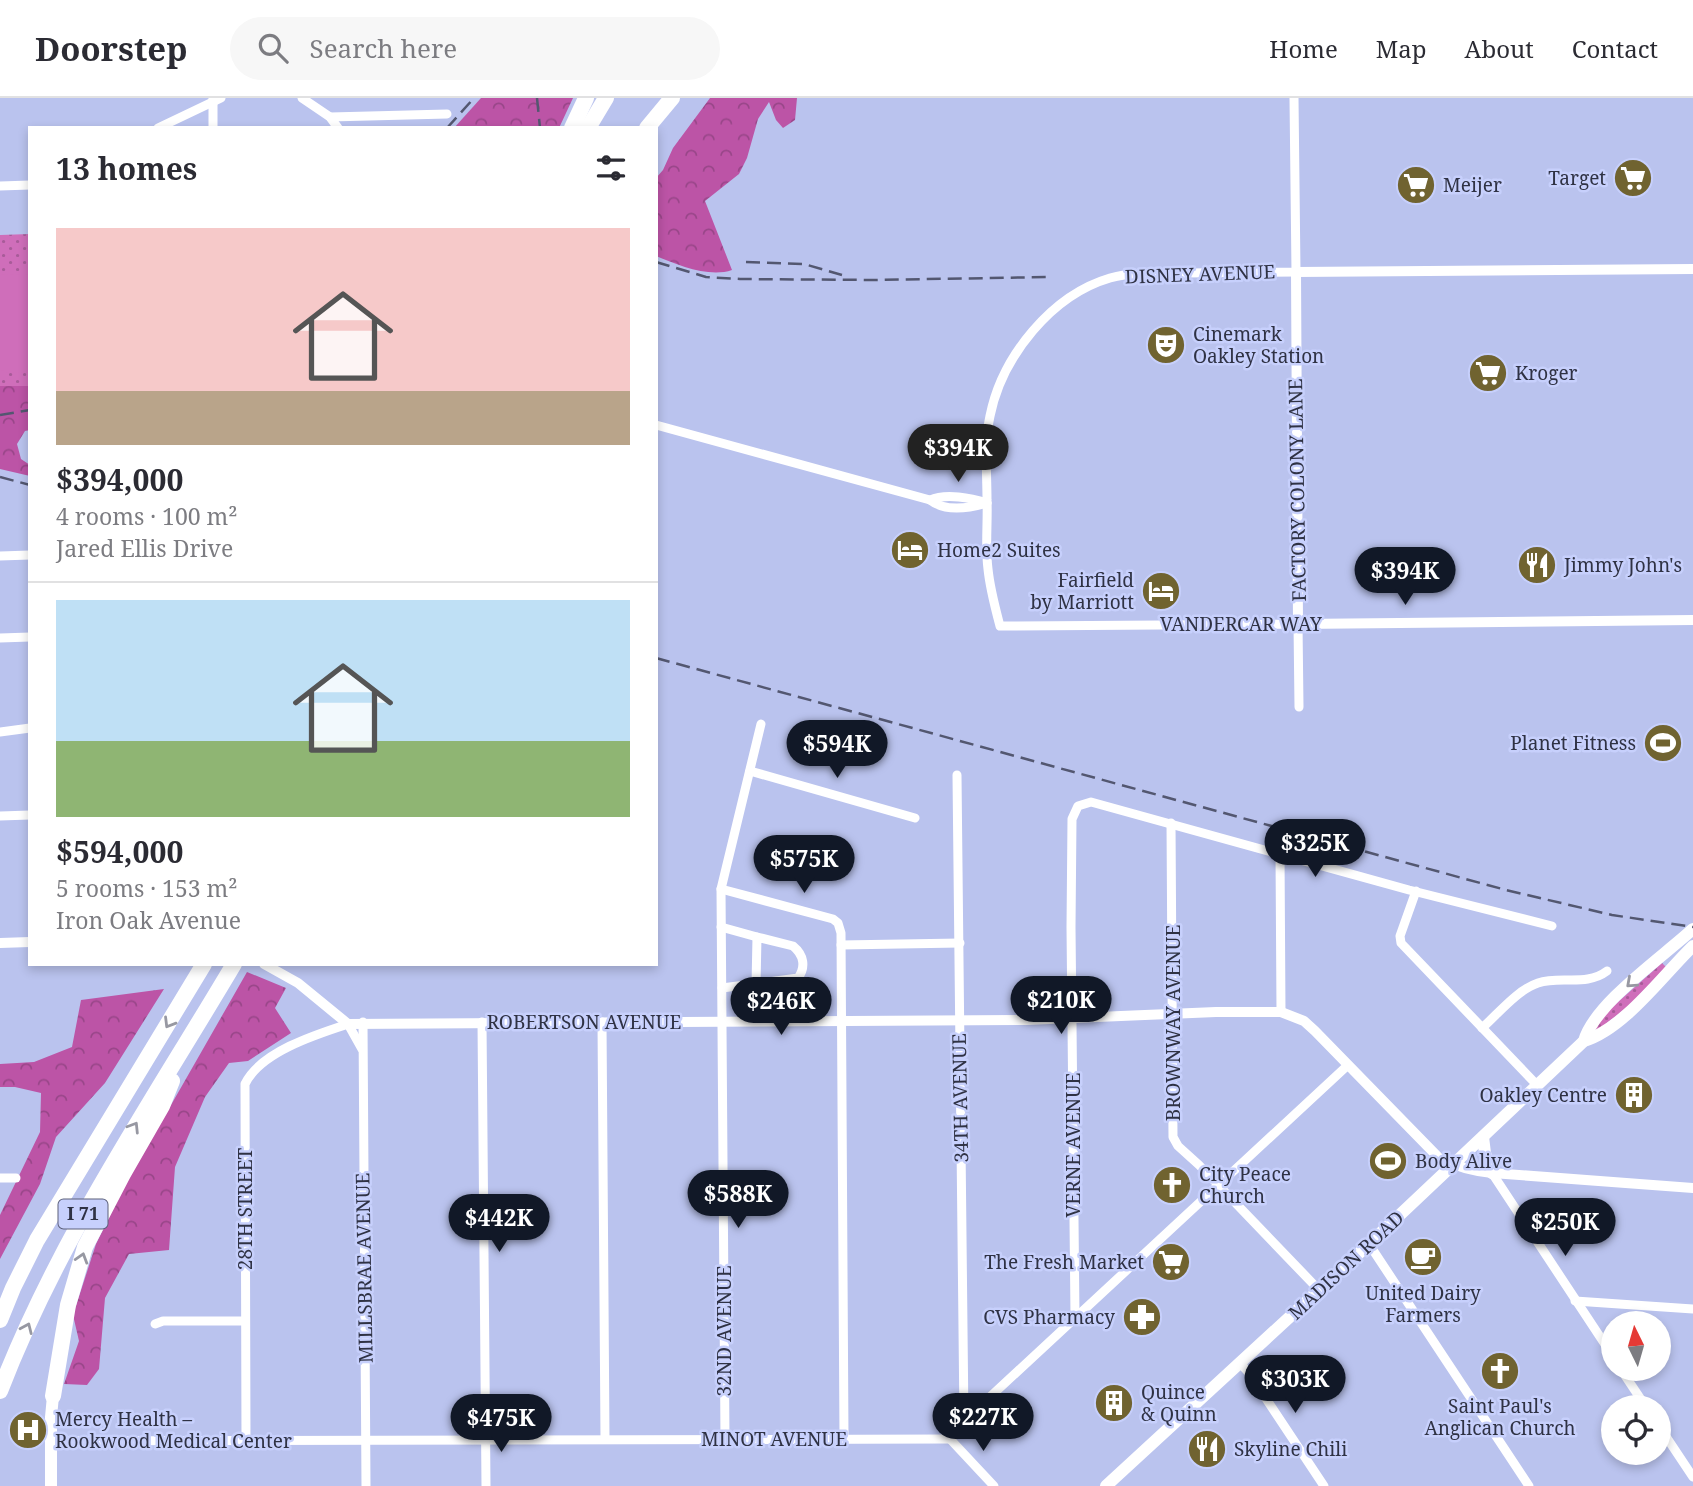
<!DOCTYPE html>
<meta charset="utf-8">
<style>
:root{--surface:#fff;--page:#f7f7f7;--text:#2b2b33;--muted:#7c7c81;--line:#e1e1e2;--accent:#111827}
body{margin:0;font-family:"Noto Serif",serif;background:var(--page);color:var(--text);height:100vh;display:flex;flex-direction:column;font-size:26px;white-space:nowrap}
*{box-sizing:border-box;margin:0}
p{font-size:23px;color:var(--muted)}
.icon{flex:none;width:38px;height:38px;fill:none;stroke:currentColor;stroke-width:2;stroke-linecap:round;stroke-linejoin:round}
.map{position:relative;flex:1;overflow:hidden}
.details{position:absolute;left:28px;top:28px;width:630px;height:840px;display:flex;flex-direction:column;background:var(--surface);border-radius:0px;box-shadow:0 4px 10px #0003}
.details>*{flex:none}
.needle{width:46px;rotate:355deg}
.controls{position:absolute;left:1601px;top:1213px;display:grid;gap:14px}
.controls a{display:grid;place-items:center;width:70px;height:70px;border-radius:50%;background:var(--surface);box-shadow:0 4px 10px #0003;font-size:35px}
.price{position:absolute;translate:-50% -60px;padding:0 16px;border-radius:24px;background:var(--accent);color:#fff;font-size:23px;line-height:46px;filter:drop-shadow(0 2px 4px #0008)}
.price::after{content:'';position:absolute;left:50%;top:42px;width:21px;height:16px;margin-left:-10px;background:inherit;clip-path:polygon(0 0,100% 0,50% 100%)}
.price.selected{background:#222;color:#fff}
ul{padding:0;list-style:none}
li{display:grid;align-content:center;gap:14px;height:371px;padding:0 28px}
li+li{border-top:2px solid var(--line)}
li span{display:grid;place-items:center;height:217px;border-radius:0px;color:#555}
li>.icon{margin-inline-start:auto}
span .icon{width:126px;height:126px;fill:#fffc;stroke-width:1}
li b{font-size:30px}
h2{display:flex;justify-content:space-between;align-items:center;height:84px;padding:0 28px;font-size:30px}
header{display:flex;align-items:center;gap:42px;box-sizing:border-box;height:98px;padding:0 35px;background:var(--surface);border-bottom:2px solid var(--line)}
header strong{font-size:33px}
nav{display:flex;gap:38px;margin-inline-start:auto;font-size:24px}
.search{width:490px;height:63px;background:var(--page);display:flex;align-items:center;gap:18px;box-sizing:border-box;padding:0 24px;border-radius:38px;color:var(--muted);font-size:26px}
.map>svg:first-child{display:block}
</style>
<header>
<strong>Doorstep</strong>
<div class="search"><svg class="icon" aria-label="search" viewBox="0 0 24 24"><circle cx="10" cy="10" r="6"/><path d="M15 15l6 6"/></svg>Search here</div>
<nav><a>Home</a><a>Map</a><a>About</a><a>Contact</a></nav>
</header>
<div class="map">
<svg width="1693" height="1388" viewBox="0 0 1693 1388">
<defs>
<pattern id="grass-dots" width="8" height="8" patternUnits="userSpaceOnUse" patternTransform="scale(1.75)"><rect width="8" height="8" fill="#cf6eba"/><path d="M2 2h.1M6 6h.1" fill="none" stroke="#a85b99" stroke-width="1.8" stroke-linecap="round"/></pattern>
<pattern id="forest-crowns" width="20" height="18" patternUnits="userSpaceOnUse" patternTransform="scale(1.75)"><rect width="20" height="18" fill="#bc54a6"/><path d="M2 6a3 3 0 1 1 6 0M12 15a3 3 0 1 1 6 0" fill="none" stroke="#994689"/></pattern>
</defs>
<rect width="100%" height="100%" fill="#bac3ee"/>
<!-- grass -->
<g fill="url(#grass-dots)">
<path d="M 30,136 L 30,288 L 0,288 L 0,137 Z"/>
<path d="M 1662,865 L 1666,869 L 1630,907 L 1594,935 L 1592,933 L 1609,912 Z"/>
</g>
<!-- forest -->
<g fill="url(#forest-crowns)">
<path d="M 481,0 L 573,0 L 559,30 L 454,30 Z"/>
<path d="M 710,0 L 797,0 L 795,22 L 783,30 L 776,22 L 769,4 L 758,21 L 747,60 L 739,76 L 705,103 L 732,172 C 709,180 678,167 656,158 L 656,80 L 663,72 L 673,50 Z"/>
<path d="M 0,288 L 30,288 L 30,332 L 25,333 L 17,346 L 21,361 L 30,367 L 30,378 L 0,371 Z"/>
<path d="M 247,874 L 286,890 L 275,910 L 291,935 L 248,963 L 229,965 L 205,999 L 175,1069 L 169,1152 L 129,1156 L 105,1200 L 99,1271 L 87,1287 L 64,1286 L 79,1243 L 73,1217 L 96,1146 L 123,1091 Z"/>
<path d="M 164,891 L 105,985 L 56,1039 L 40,1086 L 0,1161 L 0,1117 L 40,1034 L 41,995 L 15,989 L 0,989 L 0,966 L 34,964 L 72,949 L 81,902 Z"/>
</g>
<!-- pitch -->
<path fill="#cf6eba" d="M 30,176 L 30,275 L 5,274 L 0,271 L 0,177 Z"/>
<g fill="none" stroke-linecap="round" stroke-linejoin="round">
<!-- minor -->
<g stroke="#fff" stroke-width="9">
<path d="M 213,0 L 213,30"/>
<path d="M 302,0 L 330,19 L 338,30"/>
<path d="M 1294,0 L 1296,174 C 1259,174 1221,175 1184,175 C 1160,175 1134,173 1110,180 C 1052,197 1002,258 990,318 C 984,345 987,374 987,402 C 988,425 985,448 988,471 C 990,491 995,509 1000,528 L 1298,526 L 1299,609"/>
<path d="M 330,19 L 447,16"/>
<path d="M 158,30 L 221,0"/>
<path d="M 0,88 L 30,87"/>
<path d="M 656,327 L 930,402 C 945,414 970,410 987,405"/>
<path d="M 930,402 C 946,395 971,400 987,405"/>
<path d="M 0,458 L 30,457"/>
<path d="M 0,540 L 30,539"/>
<path d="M 0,634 L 30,630"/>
<path d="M 750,673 L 915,720"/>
<path d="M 957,677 L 964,1323"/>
<path d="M 0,718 L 30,717"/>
<path d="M 1171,725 L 1173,1039 L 1178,1048 L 1199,1067 L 1319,1192"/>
<path d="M 1280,756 L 1281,914"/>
<path d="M 721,791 L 833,821 L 838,825 L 841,835 L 844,1341"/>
<path d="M 1416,793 L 1400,838 L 1401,845 L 1537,987"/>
<path d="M 721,829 L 757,839"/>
<path d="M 841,847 L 960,845"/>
<path d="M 722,890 L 798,880 C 806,869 804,857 793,848 L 757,839 L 756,887"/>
<path d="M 363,924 L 366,1388"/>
<path d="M 482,924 L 486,1388"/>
<path d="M 602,924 L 605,1341"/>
<path d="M 1482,930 C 1498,916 1517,892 1538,885 C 1561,877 1586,889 1607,873"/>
<path d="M 1492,1075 L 1614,1260"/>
<path d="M 0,1080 L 16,1080"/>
<path d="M 1369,1146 L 1529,1388"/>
<path d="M 1575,1203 L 1693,1211"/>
<path d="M 1075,1219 L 1071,829 L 1072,721 L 1078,708 L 1091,704 L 1409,792 L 1552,828"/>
<path d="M 155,1226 L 163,1223 L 245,1223"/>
<path d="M 1240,1265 L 1249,1275 L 1324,1388"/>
<path d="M 1620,1270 L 1646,1309"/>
<path d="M 1659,1328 L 1693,1379"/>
<path d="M 725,1341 L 721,791 L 761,626"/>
<path d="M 950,1341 L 964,1323 L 1348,967"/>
<path d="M 950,1341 L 994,1388"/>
<path d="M 246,1342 L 245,986 C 260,954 317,936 348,926 L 362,951"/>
<path d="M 51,1343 L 950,1341"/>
</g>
<!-- tertiary -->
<g stroke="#fff" stroke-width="10">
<path d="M 1693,171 L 1296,174 L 1298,526 L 1693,522"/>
<path d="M 0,845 L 30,844"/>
<path d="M 264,866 L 298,885 L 348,926 L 1026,922 L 1216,914 L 1281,914 L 1304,923 L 1315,933 L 1439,1060 C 1457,1069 1472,1073 1492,1075 L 1693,1090"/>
</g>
<!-- secondary -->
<g stroke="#fff" stroke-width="12">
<path d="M 1584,943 C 1594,906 1664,858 1693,831"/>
<path d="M 1483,1039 L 1485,1055 L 1492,1075"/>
<path d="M 51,1388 L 51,1319 L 53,1298"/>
<path d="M 1106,1388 L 1369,1146 L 1584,943 C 1624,931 1663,877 1693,848"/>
</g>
<!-- motorway -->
<g stroke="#fff" stroke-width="16">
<path d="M 572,30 L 586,0"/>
<path d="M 588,30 L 606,0"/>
<path d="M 647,30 L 672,0"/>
<path d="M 0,1222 L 13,1190 L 37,1142 L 204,866"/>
<path d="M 0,1293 C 59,1140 151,1006 234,866"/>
<path d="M 53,1298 L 68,1207 L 85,1149 L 123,1076 L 162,1008 L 172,983"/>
</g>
<!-- rail -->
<g stroke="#535770" stroke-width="2.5" stroke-dasharray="14 7" stroke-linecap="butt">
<path d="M 537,0 L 540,30"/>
<path d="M 447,30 L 474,0"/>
<path d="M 656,164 L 706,179 L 740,181 L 875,182 L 1049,179"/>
<path d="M 746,164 L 804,166 L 842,177"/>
<path d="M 0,317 L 30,312"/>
<path d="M 0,379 L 30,387"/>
<path d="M 656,560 L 1506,792 L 1612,817 L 1693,829"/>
</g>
</g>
<!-- one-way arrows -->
<defs><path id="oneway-chevron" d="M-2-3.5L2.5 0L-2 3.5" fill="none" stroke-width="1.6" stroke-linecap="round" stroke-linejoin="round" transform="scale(1.75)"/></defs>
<g stroke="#9798a2">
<use href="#oneway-chevron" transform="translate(1631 885) rotate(138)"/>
<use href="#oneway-chevron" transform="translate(169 925) rotate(121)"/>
<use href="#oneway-chevron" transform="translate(134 1029) rotate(-58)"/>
<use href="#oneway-chevron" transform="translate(82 1160) rotate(-73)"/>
<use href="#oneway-chevron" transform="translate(27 1230) rotate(-66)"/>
</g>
<!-- icons -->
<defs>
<g id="supermarket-disc" transform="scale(2.0125)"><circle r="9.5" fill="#706330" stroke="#c7d0fc"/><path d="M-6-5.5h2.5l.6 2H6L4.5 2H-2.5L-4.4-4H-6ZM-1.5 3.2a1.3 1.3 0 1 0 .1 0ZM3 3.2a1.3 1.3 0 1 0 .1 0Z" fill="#fff"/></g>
<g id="theatre-disc" transform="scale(2.0125)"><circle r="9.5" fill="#706330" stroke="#c7d0fc"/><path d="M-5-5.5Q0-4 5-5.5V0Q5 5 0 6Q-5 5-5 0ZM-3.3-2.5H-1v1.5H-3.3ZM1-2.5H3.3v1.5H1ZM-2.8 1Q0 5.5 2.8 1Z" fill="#fff"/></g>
<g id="hotel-disc" transform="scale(2.0125)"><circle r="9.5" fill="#706330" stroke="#c7d0fc"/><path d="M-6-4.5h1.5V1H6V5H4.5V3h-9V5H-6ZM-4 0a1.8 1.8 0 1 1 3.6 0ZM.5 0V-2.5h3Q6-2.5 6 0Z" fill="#fff"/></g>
<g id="restaurant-disc" transform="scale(2.0125)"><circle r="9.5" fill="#706330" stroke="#c7d0fc"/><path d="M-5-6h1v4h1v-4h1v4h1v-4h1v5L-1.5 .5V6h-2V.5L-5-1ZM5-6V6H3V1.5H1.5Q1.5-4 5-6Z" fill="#fff"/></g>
<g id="stadium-disc" transform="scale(2.0125)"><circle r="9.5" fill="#706330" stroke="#c7d0fc"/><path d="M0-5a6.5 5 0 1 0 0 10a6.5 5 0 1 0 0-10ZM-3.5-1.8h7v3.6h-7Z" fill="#fff"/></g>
<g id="building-disc" transform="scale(2.0125)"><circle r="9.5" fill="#706330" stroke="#c7d0fc"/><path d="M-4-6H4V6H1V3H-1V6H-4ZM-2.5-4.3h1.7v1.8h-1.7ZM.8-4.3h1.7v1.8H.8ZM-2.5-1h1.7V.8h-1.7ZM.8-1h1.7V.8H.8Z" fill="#fff"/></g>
<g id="church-disc" transform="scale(2.0125)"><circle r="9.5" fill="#706330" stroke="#c7d0fc"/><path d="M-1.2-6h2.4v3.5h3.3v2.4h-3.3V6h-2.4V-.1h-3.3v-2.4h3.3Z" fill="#fff"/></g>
<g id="cafe-disc" transform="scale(2.0125)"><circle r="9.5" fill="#706330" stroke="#c7d0fc"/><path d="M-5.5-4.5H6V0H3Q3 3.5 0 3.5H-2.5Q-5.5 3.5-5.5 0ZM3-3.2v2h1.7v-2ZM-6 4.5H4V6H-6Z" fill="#fff"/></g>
<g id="pharmacy-disc" transform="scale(2.0125)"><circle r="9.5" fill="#706330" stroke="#c7d0fc"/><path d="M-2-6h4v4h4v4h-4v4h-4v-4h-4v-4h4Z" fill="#fff"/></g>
<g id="hospital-disc" transform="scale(2.0125)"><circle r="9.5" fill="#706330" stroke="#c7d0fc"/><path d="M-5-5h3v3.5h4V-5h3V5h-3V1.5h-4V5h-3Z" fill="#fff"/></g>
</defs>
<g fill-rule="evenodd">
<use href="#supermarket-disc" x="1633" y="80"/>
<use href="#supermarket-disc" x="1416" y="87"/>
<use href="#theatre-disc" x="1166" y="247"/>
<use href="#supermarket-disc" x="1488" y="275"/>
<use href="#hotel-disc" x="910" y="452"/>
<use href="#restaurant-disc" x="1537" y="467"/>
<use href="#hotel-disc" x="1161" y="493"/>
<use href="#stadium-disc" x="1663" y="645"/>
<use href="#building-disc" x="1634" y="997"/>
<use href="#stadium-disc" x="1388" y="1063"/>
<use href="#church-disc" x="1172" y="1087"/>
<use href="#cafe-disc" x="1423" y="1159"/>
<use href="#supermarket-disc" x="1171" y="1164"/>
<use href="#pharmacy-disc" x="1142" y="1219"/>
<use href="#church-disc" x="1500" y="1273"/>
<use href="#building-disc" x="1114" y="1305"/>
<use href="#hospital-disc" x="28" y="1332"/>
<use href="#restaurant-disc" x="1207" y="1351"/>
</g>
<g text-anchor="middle" stroke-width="5" stroke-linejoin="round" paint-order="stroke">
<!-- shield labels -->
<rect fill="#c7d0fc" stroke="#5d617b" stroke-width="2" x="58.5" y="1101.5" width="49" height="29" rx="5"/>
<g font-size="18" font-weight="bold" fill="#2f3244">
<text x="83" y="1122">I 71</text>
</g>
<!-- poi labels -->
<g font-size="19" fill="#2f3244" stroke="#c7d0fc" text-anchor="start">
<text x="1606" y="87" text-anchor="end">Target</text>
<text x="1443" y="94">Meijer</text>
<text x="1193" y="243">Cinemark<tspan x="1193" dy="22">Oakley Station</tspan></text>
<text x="1515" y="282">Kroger</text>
<text x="937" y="459">Home2 Suites</text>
<text x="1564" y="474">Jimmy John's</text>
<text x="1134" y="489" text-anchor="end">Fairfield<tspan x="1134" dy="22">by Marriott</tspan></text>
<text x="1636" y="652" text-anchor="end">Planet Fitness</text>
<text x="1607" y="1004" text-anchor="end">Oakley Centre</text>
<text x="1415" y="1070">Body Alive</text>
<text x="1199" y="1083">City Peace<tspan x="1199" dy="22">Church</tspan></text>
<text x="1144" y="1171" text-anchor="end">The Fresh Market</text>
<text x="1423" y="1202" text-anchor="middle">United Dairy<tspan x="1423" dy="22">Farmers</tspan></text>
<text x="1115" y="1226" text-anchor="end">CVS Pharmacy</text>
<text x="1141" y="1301">Quince<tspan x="1141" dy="22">&amp; Quinn</tspan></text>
<text x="1500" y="1315" text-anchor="middle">Saint Paul's<tspan x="1500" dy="22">Anglican Church</tspan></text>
<text x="55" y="1328">Mercy Health –<tspan x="55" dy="22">Rookwood Medical Center</tspan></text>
<text x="1234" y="1358">Skyline Chili</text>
</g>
<!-- street labels -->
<g font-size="19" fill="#2f3244" stroke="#c7d0fc">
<text transform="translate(1200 176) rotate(-2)" y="7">DISNEY AVENUE</text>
<text transform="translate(1297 392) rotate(-91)" y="7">FACTORY COLONY LANE</text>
<text x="1241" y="533">VANDERCAR WAY</text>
<text x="584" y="931">ROBERTSON AVENUE</text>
<text transform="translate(1173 925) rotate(-90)" y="7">BROWNWAY AVENUE</text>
<text transform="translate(960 1000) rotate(-91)" y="7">34TH AVENUE</text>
<text transform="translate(1073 1047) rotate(-90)" y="7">VERNE AVENUE</text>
<text transform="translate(245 1111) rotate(-90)" y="7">28TH STREET</text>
<text transform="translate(1346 1167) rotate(-43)" y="7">MADISON ROAD</text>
<text transform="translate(364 1170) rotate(-91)" y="7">MILLSBRAE AVENUE</text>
<text transform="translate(724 1233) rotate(-90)" y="7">32ND AVENUE</text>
<text x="774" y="1348">MINOT AVENUE</text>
</g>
</g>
</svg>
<div class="controls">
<a><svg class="needle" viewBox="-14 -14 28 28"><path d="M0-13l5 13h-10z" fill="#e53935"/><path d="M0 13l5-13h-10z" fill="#7c7c81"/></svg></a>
<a><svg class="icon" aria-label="locate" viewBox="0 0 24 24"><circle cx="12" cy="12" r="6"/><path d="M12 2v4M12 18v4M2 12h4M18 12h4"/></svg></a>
</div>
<b class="price selected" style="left:958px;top:386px">$394K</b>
<b class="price" style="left:1405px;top:509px">$394K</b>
<b class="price" style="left:837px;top:682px">$594K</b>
<b class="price" style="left:1315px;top:781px">$325K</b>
<b class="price" style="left:804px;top:797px">$575K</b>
<b class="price" style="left:1061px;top:938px">$210K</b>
<b class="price" style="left:781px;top:939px">$246K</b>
<b class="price" style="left:738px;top:1132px">$588K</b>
<b class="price" style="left:499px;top:1156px">$442K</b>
<b class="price" style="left:1565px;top:1160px">$250K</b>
<b class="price" style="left:1295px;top:1317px">$303K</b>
<b class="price" style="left:983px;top:1355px">$227K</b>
<b class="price" style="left:501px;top:1356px">$475K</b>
<section class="details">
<h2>13 homes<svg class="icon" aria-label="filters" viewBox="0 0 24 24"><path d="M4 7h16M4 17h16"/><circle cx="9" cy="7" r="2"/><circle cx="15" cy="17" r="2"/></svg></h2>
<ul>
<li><span style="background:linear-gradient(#f6c9c9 75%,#b9a48a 0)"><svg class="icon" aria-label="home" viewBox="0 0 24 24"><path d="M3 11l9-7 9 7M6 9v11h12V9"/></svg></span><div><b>$394,000</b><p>4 rooms · 100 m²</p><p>Jared Ellis Drive</p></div></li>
<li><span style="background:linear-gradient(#bfe0f5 65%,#8fb573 0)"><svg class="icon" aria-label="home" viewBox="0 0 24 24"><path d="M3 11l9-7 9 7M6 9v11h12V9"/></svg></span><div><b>$594,000</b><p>5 rooms · 153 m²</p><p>Iron Oak Avenue</p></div></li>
</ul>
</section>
</div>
